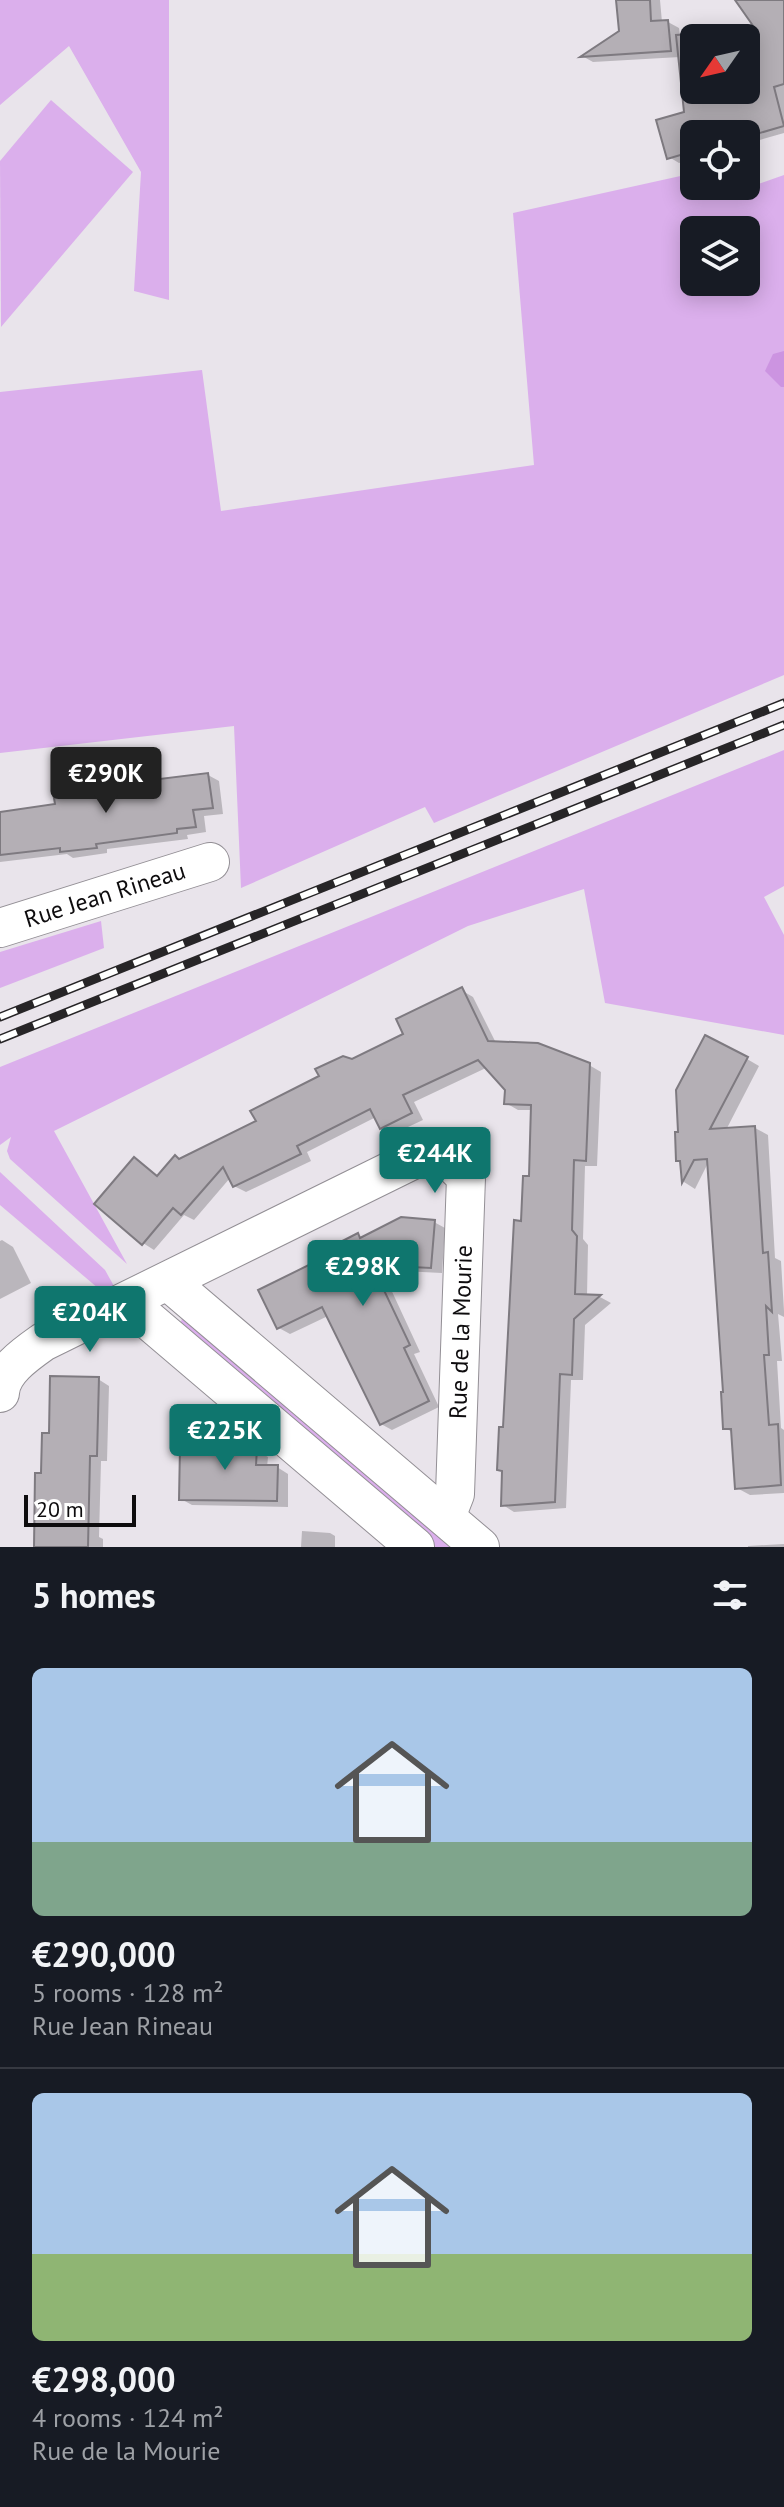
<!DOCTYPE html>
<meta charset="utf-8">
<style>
:root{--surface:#171b24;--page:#20242c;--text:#f1f3f6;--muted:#9ea1a6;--line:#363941;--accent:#0f766e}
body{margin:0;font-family:"PT Sans",sans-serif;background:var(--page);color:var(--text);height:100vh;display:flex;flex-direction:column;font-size:30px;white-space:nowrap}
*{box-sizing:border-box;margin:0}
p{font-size:26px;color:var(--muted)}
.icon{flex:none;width:44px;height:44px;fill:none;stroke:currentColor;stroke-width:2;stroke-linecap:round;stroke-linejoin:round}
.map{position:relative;height:1547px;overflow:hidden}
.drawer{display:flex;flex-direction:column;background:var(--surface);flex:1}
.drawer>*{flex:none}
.needle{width:52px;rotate:236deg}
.controls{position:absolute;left:680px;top:24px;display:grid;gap:16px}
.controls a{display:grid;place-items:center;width:80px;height:80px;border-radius:12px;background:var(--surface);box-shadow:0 4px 20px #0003;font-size:40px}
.scale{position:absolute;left:24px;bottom:20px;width:112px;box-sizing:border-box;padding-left:8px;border:4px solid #0e0c0e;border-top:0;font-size:22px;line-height:28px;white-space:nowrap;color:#0e0c0e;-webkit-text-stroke:6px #fff;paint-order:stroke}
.price{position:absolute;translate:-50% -68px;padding:0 18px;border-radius:8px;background:var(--accent);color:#fff;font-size:26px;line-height:52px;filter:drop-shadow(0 2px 4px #0008)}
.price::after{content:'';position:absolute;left:50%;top:48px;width:24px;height:18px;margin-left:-12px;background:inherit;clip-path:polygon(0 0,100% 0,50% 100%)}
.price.active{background:#222;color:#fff}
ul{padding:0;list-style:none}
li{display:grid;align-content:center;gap:16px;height:424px;padding:0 32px}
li+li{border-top:2px solid var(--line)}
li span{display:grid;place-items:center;height:248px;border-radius:12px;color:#555}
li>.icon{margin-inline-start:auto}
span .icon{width:144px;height:144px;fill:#fffc;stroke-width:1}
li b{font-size:34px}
h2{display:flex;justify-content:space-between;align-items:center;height:96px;padding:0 32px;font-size:34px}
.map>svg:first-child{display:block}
</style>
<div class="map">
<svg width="784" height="1547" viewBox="0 0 784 1547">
<rect width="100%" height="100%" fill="#e9e4eb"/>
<!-- green -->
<g fill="#dbafec" fill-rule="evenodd">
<path d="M 0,0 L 169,0 L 169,300 L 134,291 L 141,172 L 69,46 L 0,105 Z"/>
<path d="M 51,100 L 133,172 L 1,327 L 0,161 Z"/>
<path d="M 694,173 L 694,186 L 731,186 L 735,192 L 784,175 L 784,675 L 434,823 L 425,807 L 241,888 L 234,726 L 0,753 L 0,392 L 202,370 L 221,511 L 534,465 L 513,213 ZM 694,230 L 746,230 L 746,282 L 694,282 Z"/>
<path d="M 784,750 L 784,886 L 764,897 L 784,935 L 784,1035 L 605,1003 L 584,889 L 468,926 L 54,1131 L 127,1264 L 10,1159 L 7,1151 L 11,1137 L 0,1145 L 0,1067 Z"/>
<path d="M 101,921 L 104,948 L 0,988 L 0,952 Z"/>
<path d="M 0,1172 L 105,1270 L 115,1288 L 105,1294 L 0,1205 Z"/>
<path d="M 182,1318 L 462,1547 L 434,1547 L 179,1330 Z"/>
</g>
<!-- water -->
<path fill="#cc94e1" d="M 784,351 L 784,387 L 781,387 L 765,371 L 773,354 Z"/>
<!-- shadow -->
<g fill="#0003" fill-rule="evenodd">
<path d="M 618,0 L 660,0 L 662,22 L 668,22 L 679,28 L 680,36 L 759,32 L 738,0 L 784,0 L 784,133 L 746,144 L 746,134 L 694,134 L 694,159 L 679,163 L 669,157 L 686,114 L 680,57 L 593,62 L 584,57 L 621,32 ZM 694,38 L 746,38 L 746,90 L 694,90 Z"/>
<path d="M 208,775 L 219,781 L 223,814 L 204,816 L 206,832 L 187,835 L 188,839 L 107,849 L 107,853 L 73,858 L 67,854 L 0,862 L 0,814 L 57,806 Z"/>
<path d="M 461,990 L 473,997 L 496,1043 L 589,1065 L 601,1072 L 597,1166 L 585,1166 L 583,1239 L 588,1245 L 587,1296 L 600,1297 L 611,1303 L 585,1325 L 583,1380 L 571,1380 L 566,1508 L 514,1512 L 503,1505 L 505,1429 L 523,1223 L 531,1178 L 533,1110 L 518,1110 L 506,1103 L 507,1089 L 488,1067 L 414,1102 L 423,1120 L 393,1134 L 381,1128 L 376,1117 L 307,1152 L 311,1161 L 246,1192 L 234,1186 L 230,1178 L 194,1220 L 184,1215 L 154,1250 L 143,1243 L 135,1160 L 158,1176 L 180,1160 L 258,1122 L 352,1061 L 406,1035 Z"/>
<path d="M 747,1059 L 759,1066 L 726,1130 L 755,1128 L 768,1135 L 775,1258 L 781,1261 L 784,1311 L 784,1317 L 778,1314 L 782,1361 L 777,1361 L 781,1428 L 784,1430 L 784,1493 L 750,1495 L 737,1488 L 734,1433 L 725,1428 L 725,1393 L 709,1161 L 695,1189 L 684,1182 L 682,1162 L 678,1160 Z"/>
<path d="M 434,1222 L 445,1228 L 442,1273 L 382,1270 L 420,1352 L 414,1354 L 439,1407 L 392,1430 L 381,1424 L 328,1316 L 290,1334 L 279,1328 L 318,1263 L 358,1236 L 363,1238 Z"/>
<path d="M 2,1240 L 13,1247 L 31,1283 L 0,1299 L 0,1241 Z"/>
<path d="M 98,1379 L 109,1386 L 107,1461 L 101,1461 L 99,1537 L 103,1539 L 103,1547 L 36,1547 L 51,1435 Z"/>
<path d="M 231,1436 L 268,1457 L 267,1467 L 277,1467 L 288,1474 L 288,1507 L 192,1505 L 181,1499 L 202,1449 Z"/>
<path d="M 302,1531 L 330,1533 L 335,1536 L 335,1547 L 301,1547 Z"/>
<path d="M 784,1544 L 784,1547 L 748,1547 L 748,1546 Z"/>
</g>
<!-- building -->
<g fill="#b4afb5" stroke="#7e7a80" stroke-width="2" fill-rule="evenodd">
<path d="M 616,0 L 650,0 L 651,21 L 668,20 L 671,51 L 580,57 L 619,31 Z"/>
<path d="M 735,0 L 784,0 L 784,84 L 774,87 L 784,126 L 746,137 L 746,134 L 694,134 L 694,151 L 667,159 L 656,120 L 684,112 L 676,35 L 756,30 ZM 694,38 L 746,38 L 746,90 L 694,90 Z"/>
<path d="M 208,773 L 213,808 L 193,810 L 196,827 L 177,829 L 177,833 L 96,844 L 97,848 L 60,852 L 60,848 L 0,855 L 0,812 L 55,804 L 53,792 Z"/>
<path d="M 462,987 L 488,1041 L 538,1043 L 590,1063 L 586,1161 L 574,1160 L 572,1230 L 577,1236 L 575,1294 L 601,1295 L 574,1319 L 572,1375 L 560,1374 L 555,1502 L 501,1506 L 502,1471 L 497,1470 L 499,1427 L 503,1427 L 514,1220 L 521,1221 L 523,1176 L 529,1176 L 531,1105 L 504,1104 L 505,1090 L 478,1060 L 403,1095 L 412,1113 L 380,1129 L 370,1109 L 297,1146 L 301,1154 L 233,1187 L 223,1167 L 181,1215 L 173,1208 L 142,1245 L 94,1204 L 134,1157 L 157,1176 L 175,1155 L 179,1159 L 256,1121 L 250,1111 L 319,1076 L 315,1069 L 343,1056 L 352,1059 L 403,1034 L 396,1019 Z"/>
<path d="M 705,1035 L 748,1057 L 710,1129 L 755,1126 L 763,1253 L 768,1252 L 772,1312 L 766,1306 L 769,1355 L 764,1355 L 769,1425 L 778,1424 L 781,1485 L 735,1489 L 731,1429 L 723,1429 L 721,1392 L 723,1392 L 707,1159 L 694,1160 L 682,1183 L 680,1161 L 676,1161 L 675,1132 L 678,1132 L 676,1090 Z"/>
<path d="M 401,1217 L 435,1220 L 431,1268 L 372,1265 L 410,1345 L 404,1348 L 429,1401 L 380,1425 L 322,1307 L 277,1329 L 258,1290 L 315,1262 L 312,1261 L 314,1260 L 313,1256 L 358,1233 L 360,1238 Z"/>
<path d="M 50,1376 L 99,1377 L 97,1456 L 90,1456 L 88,1547 L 34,1547 L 35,1473 L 41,1473 L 42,1433 L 49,1433 Z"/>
<path d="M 200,1433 L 232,1434 L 232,1441 L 241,1441 L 240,1448 L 257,1448 L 256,1465 L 278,1465 L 277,1501 L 179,1500 L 180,1447 L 200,1447 Z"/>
</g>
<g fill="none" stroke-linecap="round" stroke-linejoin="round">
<!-- street casing -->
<g stroke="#938f95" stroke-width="40">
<g id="street">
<path id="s1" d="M 0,928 L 210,862"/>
<path d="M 169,1282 L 480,1547"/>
<path d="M 127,1302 L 415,1547"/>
<path d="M 0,1393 C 1,1371 26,1354 43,1342 L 437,1148 L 466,1177 L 455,1494 L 446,1517"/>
</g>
</g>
<!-- street -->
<use href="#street" stroke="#fff" stroke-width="38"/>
<!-- rail casing -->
<g stroke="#272527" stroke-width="9">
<g id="rail">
<path d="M 0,1017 L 784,703"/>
<path d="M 0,1039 L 784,725"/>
</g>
</g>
<!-- rail -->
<use href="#rail" stroke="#fff" stroke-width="6" stroke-dasharray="18" stroke-linecap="butt"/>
</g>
<g text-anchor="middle" stroke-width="6" stroke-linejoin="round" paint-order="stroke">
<!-- street labels -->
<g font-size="24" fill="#0e0c0e" stroke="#fff">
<text dy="8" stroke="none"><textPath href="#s1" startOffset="110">Rue Jean Rineau</textPath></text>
<text transform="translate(461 1332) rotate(-88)" y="8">Rue de la Mourie</text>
</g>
</g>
</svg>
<div class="controls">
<a><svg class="needle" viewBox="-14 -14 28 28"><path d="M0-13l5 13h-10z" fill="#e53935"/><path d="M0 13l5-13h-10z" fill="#9ea1a6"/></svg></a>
<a><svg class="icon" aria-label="locate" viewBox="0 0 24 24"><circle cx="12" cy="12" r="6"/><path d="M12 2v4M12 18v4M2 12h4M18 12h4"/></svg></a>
<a><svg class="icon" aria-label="layers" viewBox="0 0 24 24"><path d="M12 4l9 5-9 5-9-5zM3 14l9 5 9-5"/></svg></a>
</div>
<div class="scale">20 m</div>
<b class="price active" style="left:106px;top:815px">€290K</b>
<b class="price" style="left:435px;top:1195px">€244K</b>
<b class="price" style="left:363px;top:1308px">€298K</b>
<b class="price" style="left:90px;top:1354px">€204K</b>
<b class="price" style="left:225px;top:1472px">€225K</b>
</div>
<section class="drawer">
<h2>5 homes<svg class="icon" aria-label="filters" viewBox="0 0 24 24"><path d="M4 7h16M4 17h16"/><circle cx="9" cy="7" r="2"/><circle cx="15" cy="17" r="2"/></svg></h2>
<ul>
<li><span style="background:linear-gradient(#a9c7e8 70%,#7fa58c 0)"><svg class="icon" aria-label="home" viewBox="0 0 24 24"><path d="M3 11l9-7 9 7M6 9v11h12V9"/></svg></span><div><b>€290,000</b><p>5 rooms · 128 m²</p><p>Rue Jean Rineau</p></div></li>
<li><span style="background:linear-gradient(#a9c7e8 65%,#8fb573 0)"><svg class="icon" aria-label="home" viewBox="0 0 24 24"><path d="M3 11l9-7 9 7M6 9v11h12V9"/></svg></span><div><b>€298,000</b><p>4 rooms · 124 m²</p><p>Rue de la Mourie</p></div></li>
</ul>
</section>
